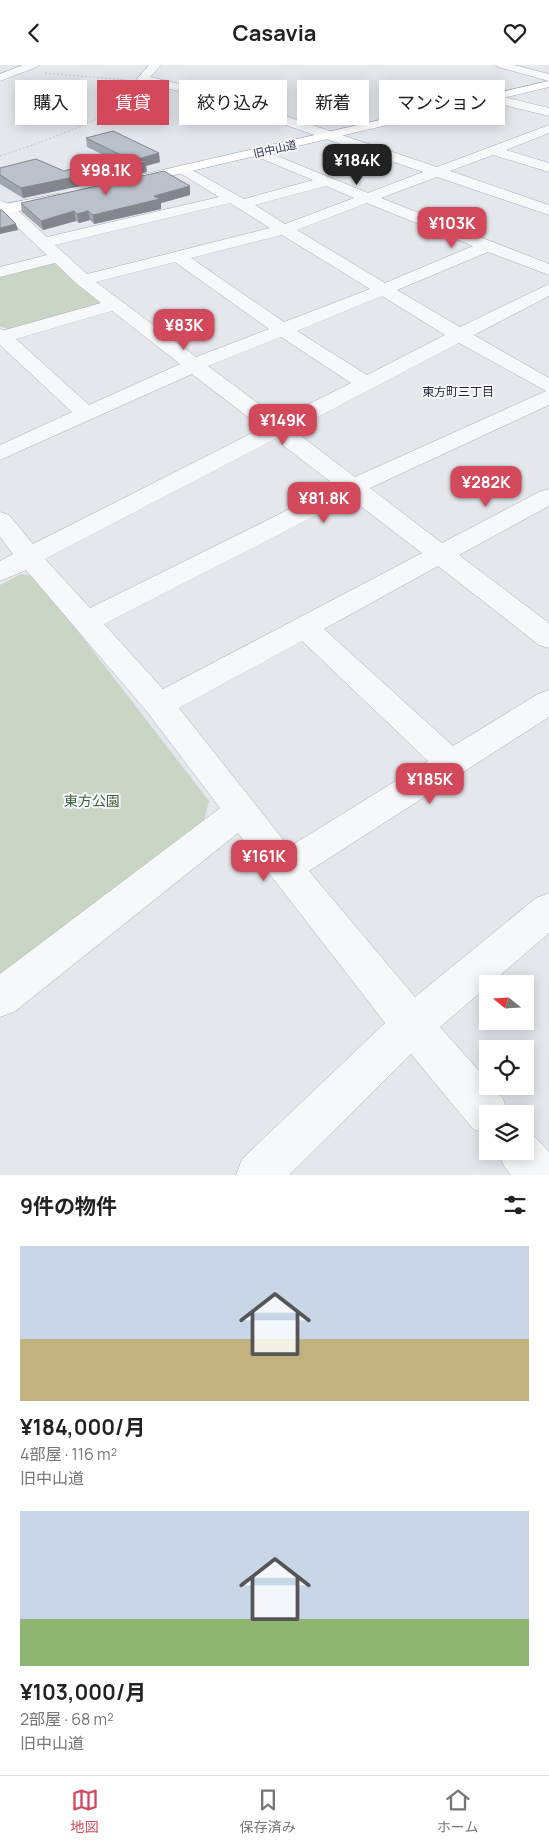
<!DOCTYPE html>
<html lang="ja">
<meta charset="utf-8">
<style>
:root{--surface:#fff;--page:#f2f2f2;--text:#222;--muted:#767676;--line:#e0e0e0;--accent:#d1495b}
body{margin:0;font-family:Manrope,"Noto Sans JP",sans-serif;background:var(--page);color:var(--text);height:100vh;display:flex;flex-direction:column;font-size:19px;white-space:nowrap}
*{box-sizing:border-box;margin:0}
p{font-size:16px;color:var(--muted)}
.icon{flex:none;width:28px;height:28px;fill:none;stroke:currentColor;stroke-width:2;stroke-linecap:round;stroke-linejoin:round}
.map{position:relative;height:1110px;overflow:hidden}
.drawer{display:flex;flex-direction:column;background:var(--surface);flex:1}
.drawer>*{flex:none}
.guide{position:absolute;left:15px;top:15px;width:520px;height:45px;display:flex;gap:10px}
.needle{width:32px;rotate:288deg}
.fabs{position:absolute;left:479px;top:910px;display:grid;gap:10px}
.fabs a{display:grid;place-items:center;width:55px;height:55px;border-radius:0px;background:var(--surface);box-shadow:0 2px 12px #0003;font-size:25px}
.price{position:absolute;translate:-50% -42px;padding:0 11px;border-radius:10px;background:var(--accent);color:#fff;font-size:16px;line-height:32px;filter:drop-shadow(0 1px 2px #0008)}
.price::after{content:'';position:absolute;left:50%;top:30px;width:15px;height:11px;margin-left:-8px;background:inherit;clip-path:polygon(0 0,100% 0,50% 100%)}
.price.active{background:#222;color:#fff}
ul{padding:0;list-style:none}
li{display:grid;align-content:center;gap:10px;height:265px;padding:0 20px}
li span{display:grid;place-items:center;height:155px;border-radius:0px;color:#555}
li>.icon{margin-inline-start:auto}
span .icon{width:90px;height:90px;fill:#fffc;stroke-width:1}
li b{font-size:21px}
h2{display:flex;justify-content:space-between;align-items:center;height:60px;padding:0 20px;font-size:21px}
.chip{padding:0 18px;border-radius:0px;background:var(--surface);box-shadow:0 2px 12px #0003;font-size:18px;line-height:45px}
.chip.active{background:var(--accent);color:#fff}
header{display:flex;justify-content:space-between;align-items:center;height:65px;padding:0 20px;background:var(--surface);font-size:22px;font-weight:700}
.menu{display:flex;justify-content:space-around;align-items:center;height:70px;border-top:1px solid var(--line);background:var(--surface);font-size:14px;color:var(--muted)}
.menu a{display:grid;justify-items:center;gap:2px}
.menu .active{color:var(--accent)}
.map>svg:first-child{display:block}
</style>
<header><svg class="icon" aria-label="back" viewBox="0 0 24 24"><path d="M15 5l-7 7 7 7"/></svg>Casavia<svg class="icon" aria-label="heart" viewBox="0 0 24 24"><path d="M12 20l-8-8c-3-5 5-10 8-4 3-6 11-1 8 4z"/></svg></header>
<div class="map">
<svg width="549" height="1110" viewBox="0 0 549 1110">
<rect width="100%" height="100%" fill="#e4e7ec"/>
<!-- green -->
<g fill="#c9d6c5">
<path d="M 43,198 L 55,199 L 103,235 L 101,239 L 13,266 L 0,261 L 0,209 Z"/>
<path d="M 21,509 L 35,511 L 209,736 L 201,768 L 0,922 L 0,520 Z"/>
</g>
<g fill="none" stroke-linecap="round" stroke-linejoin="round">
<!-- minor casing -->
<g stroke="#a9aeb7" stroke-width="1">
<g id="minor">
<path d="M 23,0 L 39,0 L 37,2 L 0,16 L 0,9 Z"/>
<path d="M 149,0 L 161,0 L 150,12 L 214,27 L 437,102 L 549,60 L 549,68 L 506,85 L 549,98 L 549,107 L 493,90 L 450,106 L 549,140 L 549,150 L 437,112 L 381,133 L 549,199 L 549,210 L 488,187 L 397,225 L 460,262 L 549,219 L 549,231 L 474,270 L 549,313 L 549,340 L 370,423 L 442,478 L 541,426 L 549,424 L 549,441 L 459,490 L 549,558 L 549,583 L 539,580 L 438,501 L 324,564 L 453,681 L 538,629 L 549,625 L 549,652 L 309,806 L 415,932 L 536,833 L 549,828 L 549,868 L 490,919 L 488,919 L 488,921 L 440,962 L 488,1016 L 488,1021 L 492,1021 L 503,1034 L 509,1049 L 488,1049 L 488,1070 L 473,1064 L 411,989 L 289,1110 L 236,1110 L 242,1094 L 385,958 L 238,768 L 14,947 L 0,952 L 0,909 L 220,743 L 148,648 L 26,505 L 0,516 L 0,496 L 13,489 L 0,472 L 0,447 L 9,450 L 33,479 L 262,363 L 192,309 L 0,395 L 0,380 L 72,347 L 0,280 L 0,264 L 5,265 L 101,238 L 77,219 L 55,198 L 0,212 L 0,202 L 47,190 L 0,146 L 0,135 L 13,141 L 47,172 L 219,132 L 180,108 L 178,105 L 180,102 L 185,101 L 244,134 L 313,115 L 255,91 L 253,88 L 255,85 L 260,84 L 368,128 L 423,107 L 206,33 L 139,16 L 137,14 ZM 326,121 L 354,133 L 285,159 L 255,140 ZM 230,138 L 270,163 L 87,209 L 55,180 ZM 367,138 L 473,181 L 385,218 L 297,165 ZM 282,170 L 370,224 L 284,257 L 191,193 ZM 175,197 L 269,264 L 196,292 L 96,217 ZM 382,231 L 445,270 L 367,310 L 297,266 ZM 112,246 L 180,299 L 89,340 L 16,274 ZM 281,272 L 351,318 L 279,354 L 208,301 ZM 459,278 L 546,326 L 355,412 L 293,365 ZM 275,374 L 336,421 L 90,543 L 45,494 ZM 350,433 L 422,488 L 163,624 L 104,559 ZM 302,576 L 428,696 L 289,782 L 179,643 Z"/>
<path d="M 496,0 L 514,0 L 549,9 L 549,16 L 498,2 Z"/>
<path d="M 491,29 L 549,43 L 549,51 L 487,36 L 485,33 Z"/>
<path d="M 525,1067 L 534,1071 L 549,1087 L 549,1110 L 511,1110 L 504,1101 L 497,1086 L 525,1086 Z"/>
</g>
</g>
<!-- major casing -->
<g stroke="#a3abb8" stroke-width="1">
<g id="major">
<path d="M 549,16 L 549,22 L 132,120 L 127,119 L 125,116 L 127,113 L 132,112 Z"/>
<path d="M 58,129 L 63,130 L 65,133 L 63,136 L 0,150 L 0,140 Z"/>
</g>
</g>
<!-- path -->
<g stroke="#c2c5cb" stroke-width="1" stroke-dasharray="2 2" stroke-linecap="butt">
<path d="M 45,8 L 126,15"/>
<path d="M 0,91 C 46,76 91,59 133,35 L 132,25"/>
</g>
<!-- minor -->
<use href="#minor" fill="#f7f8fa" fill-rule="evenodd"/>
<!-- major -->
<use href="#major" fill="#fff" fill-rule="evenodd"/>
</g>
<!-- wall -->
<g fill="#a1a5ae">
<path d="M 86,73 L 160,97 L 146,101 L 147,107 L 23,133 L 0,119 L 0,103 L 64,106 L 110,93 L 87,82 Z"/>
<path d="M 190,130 L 161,138 L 161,144 L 94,159 L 90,155 L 79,158 L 76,156 L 43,165 L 22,147 L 21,138 Z"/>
</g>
<!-- shaded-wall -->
<g fill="#83868d">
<path d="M 159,88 L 160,97 L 146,101 L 147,107 L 23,133 L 21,123 Z"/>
<path d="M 190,121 L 190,130 L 161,138 L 161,144 L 94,159 L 93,150 L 154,131 Z"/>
<path d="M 74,146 L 76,156 L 43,165 L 41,156 Z"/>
<path d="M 88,146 L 90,155 L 79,158 L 77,149 Z"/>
<path d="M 16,159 L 18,165 L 0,169 L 0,163 Z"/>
</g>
<!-- building -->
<g fill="#bbc0ca" stroke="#83868d">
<path d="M 113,66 L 159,88 L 138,94 L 146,97 L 21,123 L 0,110 L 0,103 L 36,94 L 64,106 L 121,90 L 86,73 Z"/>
<path d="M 164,106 L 190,121 L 154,131 L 160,134 L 93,150 L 88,146 L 77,149 L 74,146 L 41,156 L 21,138 Z"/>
<path d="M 0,145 L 2,145 L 16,159 L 0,163 Z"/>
</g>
<g text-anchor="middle" stroke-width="4" stroke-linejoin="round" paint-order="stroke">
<!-- far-street labels -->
<g font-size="11" fill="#2b3445" stroke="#f4f6f9">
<text transform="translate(275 84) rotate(-13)" y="4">旧中山道</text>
</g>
<!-- far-neighbourhood labels -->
<g font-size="12" fill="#1d2536" stroke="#f4f6f9">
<text x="458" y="331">東方町三丁目</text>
</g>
<!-- park labels -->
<g font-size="14" fill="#3f6138" stroke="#f4f6f9">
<text x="92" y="741">東方公園</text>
</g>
</g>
</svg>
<div class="fabs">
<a><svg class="needle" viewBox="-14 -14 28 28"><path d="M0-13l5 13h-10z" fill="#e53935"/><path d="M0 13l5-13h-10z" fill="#767676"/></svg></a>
<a><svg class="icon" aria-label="locate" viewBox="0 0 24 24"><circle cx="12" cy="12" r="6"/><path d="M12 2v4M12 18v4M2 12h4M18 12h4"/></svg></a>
<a><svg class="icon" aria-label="layers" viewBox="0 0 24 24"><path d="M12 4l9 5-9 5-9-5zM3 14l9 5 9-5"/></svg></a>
</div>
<b class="price active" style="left:357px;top:121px">¥184K</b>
<b class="price" style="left:106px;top:131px">¥98.1K</b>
<b class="price" style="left:452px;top:184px">¥103K</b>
<b class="price" style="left:184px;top:286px">¥83K</b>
<b class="price" style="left:283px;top:381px">¥149K</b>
<b class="price" style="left:486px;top:443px">¥282K</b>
<b class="price" style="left:324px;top:459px">¥81.8K</b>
<b class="price" style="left:430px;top:740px">¥185K</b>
<b class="price" style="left:264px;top:817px">¥161K</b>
<div class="guide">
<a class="chip">購入</a>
<a class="chip active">賃貸</a>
<a class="chip">絞り込み</a>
<a class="chip">新着</a>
<a class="chip">マンション</a>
</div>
</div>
<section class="drawer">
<h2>9件の物件<svg class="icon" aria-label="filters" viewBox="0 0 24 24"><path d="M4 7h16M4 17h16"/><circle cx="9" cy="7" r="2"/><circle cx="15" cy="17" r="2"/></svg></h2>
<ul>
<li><span style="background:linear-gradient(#c9d6e8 60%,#c2b280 0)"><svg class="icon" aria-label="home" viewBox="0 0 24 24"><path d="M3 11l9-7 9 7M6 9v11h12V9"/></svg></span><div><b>¥184,000/月</b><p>4部屋 · 116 m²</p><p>旧中山道</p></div></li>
<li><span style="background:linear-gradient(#c9d6e8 70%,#8fb573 0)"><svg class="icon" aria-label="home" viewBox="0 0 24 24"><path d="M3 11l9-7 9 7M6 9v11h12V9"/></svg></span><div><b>¥103,000/月</b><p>2部屋 · 68 m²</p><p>旧中山道</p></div></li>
</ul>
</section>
<nav class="menu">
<a class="active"><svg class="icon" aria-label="map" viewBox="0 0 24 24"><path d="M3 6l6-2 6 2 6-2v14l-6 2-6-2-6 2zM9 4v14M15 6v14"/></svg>地図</a>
<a><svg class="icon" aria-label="saved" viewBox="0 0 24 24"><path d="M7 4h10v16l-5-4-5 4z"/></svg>保存済み</a>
<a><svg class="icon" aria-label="home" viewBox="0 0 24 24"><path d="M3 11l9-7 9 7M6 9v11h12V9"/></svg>ホーム</a>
</nav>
